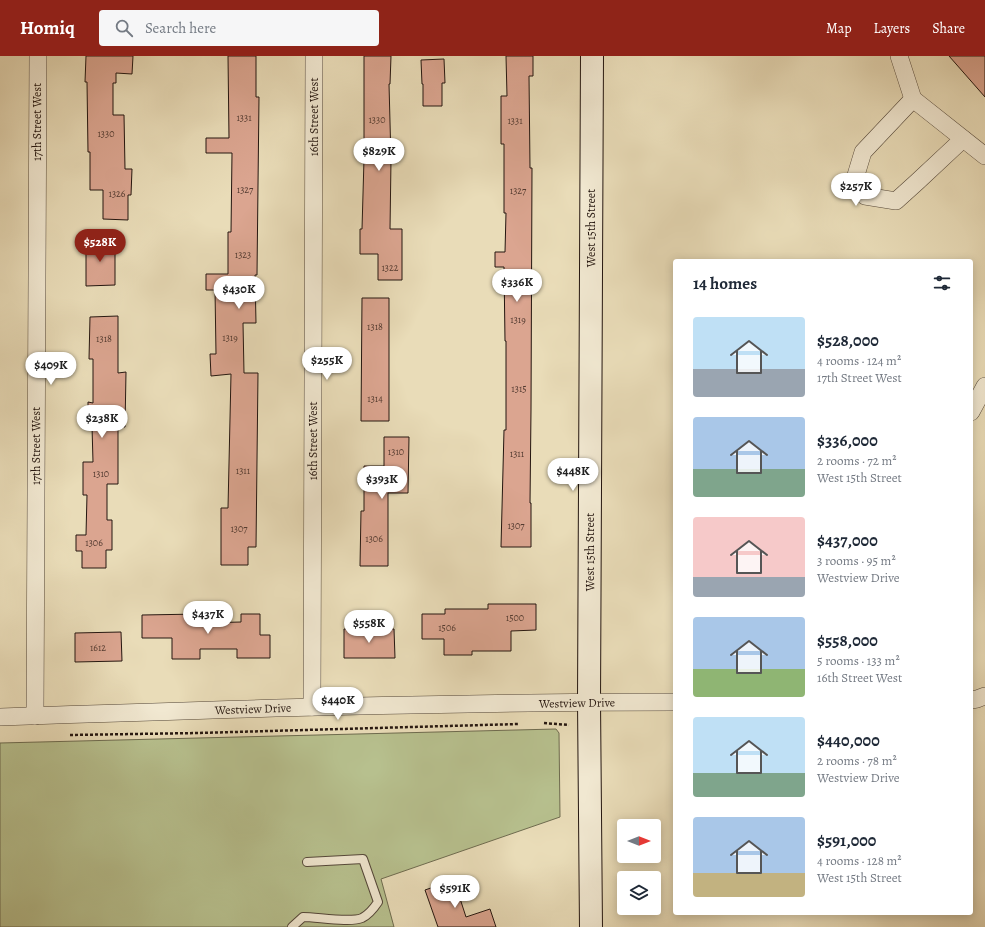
<!DOCTYPE html>
<meta charset="utf-8">
<style>
:root{--surface:#fff;--page:#f6f6f7;--text:#1f2937;--muted:#747a83;--accent:#8f2418}
body{margin:0;font-family:Alegreya,serif;background:var(--page);color:var(--text);height:100vh;display:flex;flex-direction:column;font-size:15px;white-space:nowrap}
*{box-sizing:border-box;margin:0}
p{font-size:13px;color:var(--muted)}
.icon{flex:none;width:22px;height:22px;fill:none;stroke:currentColor;stroke-width:2;stroke-linecap:round;stroke-linejoin:round}
.map{position:relative;flex:1;overflow:hidden}
.panel{position:absolute;left:673px;top:203px;width:300px;height:656px;display:flex;flex-direction:column;background:var(--surface);border-radius:4px;box-shadow:0 2px 10px #0003}
.panel>*{flex:none}
.needle{width:26px;rotate:90deg}
.tools{position:absolute;left:617px;top:763px;display:grid;gap:8px}
.tools a{display:grid;place-items:center;width:44px;height:44px;border-radius:4px;background:var(--surface);box-shadow:0 2px 10px #0003;font-size:20px}
.price{position:absolute;translate:-50% -34px;padding:0 9px;border-radius:14px;background:#fff;color:#222;font-size:13px;line-height:26px;filter:drop-shadow(0 1px 2px #0008)}
.price::after{content:'';position:absolute;left:50%;top:24px;width:12px;height:9px;margin-left:-6px;background:inherit;clip-path:polygon(0 0,100% 0,50% 100%)}
.price.on{background:var(--accent);color:#fff}
ul{padding:0;list-style:none}
li{display:flex;align-items:center;gap:12px;height:100px;padding:0 20px}
li span{display:grid;place-items:center;flex:none;width:112px;height:80px;border-radius:4px;color:#555}
li>.icon{margin-inline-start:auto}
span .icon{width:48px;height:48px;fill:#fffc;stroke-width:1}
li b{font-size:17px}
h2{display:flex;justify-content:space-between;align-items:center;height:48px;padding:0 20px;font-size:17px}
header{display:flex;align-items:center;gap:24px;box-sizing:border-box;height:56px;padding:0 20px;background:var(--accent);color:#fff}
header strong{font-size:19px}
nav{display:flex;gap:22px;margin-inline-start:auto;font-size:14px}
.search{width:280px;height:36px;background:var(--page);display:flex;align-items:center;gap:10px;box-sizing:border-box;padding:0 14px;border-radius:4px;color:var(--muted);font-size:15px}
.map>svg:first-child{display:block}
</style>
<header>
<strong>Homiq</strong>
<div class="search"><svg class="icon" aria-label="search" viewBox="0 0 24 24"><circle cx="10" cy="10" r="6"/><path d="M15 15l6 6"/></svg>Search here</div>
<nav><a>Map</a><a>Layers</a><a>Share</a></nav>
</header>
<div class="map">
<svg width="985" height="871" viewBox="0 0 985 871">
<rect width="100%" height="100%" fill="#e9dcb8"/>
<filter id="stains"><feTurbulence type="fractalNoise" baseFrequency=".005" numOctaves="4"/><feColorMatrix values="0 0 0 0 .2 0 0 0 0 .09 0 0 0 0 .02 0 0 0 .5 -.17"/></filter>
<radialGradient id="worn" r=".72"><stop offset=".6" stop-color="#630" stop-opacity="0"/><stop offset="1" stop-color="#630" stop-opacity=".3"/></radialGradient>
<!-- green -->
<path fill="#b7c08e" stroke="#6e6b4f" d="M 556,673 L 559,677 L 560,761 L 381,823 L 394,871 L 0,871 L 0,687 Z"/>
<!-- building -->
<g fill="#dba590" stroke="#241610">
<path d="M 86,0 L 133,0 L 132,18 L 116,17 L 116,27 L 113,27 L 113,59 L 124,59 L 125,113 L 132,113 L 131,139 L 128,139 L 128,164 L 103,163 L 103,134 L 90,134 L 90,96 L 88,96 L 87,26 L 85,26 Z"/>
<path d="M 228,0 L 256,0 L 256,41 L 259,41 L 257,219 L 255,219 L 256,267 L 243,267 L 244,317 L 258,317 L 256,491 L 248,491 L 248,509 L 221,509 L 221,452 L 228,452 L 231,318 L 211,320 L 210,298 L 216,298 L 215,234 L 206,234 L 206,218 L 228,218 L 228,176 L 231,176 L 232,97 L 206,97 L 206,82 L 229,82 Z"/>
<path d="M 364,0 L 391,0 L 390,28 L 389,28 L 391,104 L 390,173 L 402,173 L 402,224 L 378,224 L 378,198 L 360,198 L 360,173 L 362,173 L 364,103 Z"/>
<path d="M 506,0 L 533,0 L 533,20 L 529,20 L 530,112 L 532,112 L 531,354 L 530,447 L 531,447 L 531,491 L 501,491 L 504,374 L 506,374 L 506,285 L 505,285 L 504,211 L 495,211 L 495,196 L 505,196 L 506,157 L 504,157 L 504,88 L 501,88 L 501,40 L 507,40 Z"/>
<path d="M 949,0 L 985,0 L 985,41 Z"/>
<path d="M 444,3 L 445,27 L 442,27 L 442,50 L 423,50 L 423,28 L 422,28 L 421,4 Z"/>
<path d="M 86,185 L 115,185 L 115,229 L 86,230 Z"/>
<path d="M 362,242 L 389,242 L 389,365 L 361,365 Z"/>
<path d="M 118,260 L 118,317 L 126,316 L 125,371 L 118,371 L 118,428 L 107,428 L 107,464 L 112,464 L 112,494 L 106,494 L 106,512 L 82,512 L 82,495 L 76,495 L 76,479 L 86,479 L 87,439 L 83,439 L 83,406 L 93,406 L 92,370 L 88,370 L 88,346 L 93,347 L 93,303 L 89,303 L 90,261 Z"/>
<path d="M 384,381 L 409,381 L 408,437 L 388,437 L 388,510 L 360,510 L 361,455 L 364,455 L 364,410 L 384,410 Z"/>
<path d="M 488,548 L 536,548 L 536,574 L 511,575 L 511,595 L 472,595 L 472,599 L 444,599 L 444,583 L 422,583 L 422,558 L 445,558 L 445,553 L 488,553 Z"/>
<path d="M 200,558 L 200,567 L 241,566 L 241,558 L 260,558 L 260,579 L 270,579 L 270,602 L 237,602 L 237,593 L 200,593 L 200,603 L 172,603 L 172,582 L 142,582 L 142,559 Z"/>
<path d="M 344,573 L 394,573 L 395,602 L 344,602 Z"/>
<path d="M 121,576 L 122,605 L 75,606 L 75,577 Z"/>
<path d="M 454,824 L 466,861 L 490,853 L 496,871 L 438,871 L 425,834 Z"/>
</g>
<g fill="none" stroke-linecap="round" stroke-linejoin="round">
<!-- lane casing -->
<g stroke="#55483a" stroke-width="10">
<path id="lane" d="M 292,871 L 303,861 C 317,861 350,867 362,862 C 368,859 374,852 378,846 L 363,803 L 307,806"/>
</g>
<!-- street casing -->
<g stroke="#55483a" stroke-width="18">
<g id="street">
<path d="M 899,0 L 913,43 L 985,100"/>
<path d="M 913,43 L 863,96 L 856,119 L 865,140 L 896,145 L 917,126 L 963,83"/>
<path d="M 971,356 L 985,330"/>
<path d="M 971,644 L 977,643 L 985,640"/>
<path d="M 312,651 L 314,0"/>
<path d="M 35,660 L 38,0"/>
<path d="M 0,661 C 225,653 450,646 675,646"/>
</g>
</g>
<!-- secondary casing -->
<g stroke="#241610" stroke-width="24">
<path id="secondary" d="M 591,871 L 589,646 L 592,0"/>
</g>
<!-- path -->
<g stroke="#241610" stroke-width="2.5" stroke-dasharray="3 2" stroke-linecap="butt">
<path d="M 544,667 L 569,669"/>
<path d="M 70,679 L 198,677 L 519,668"/>
</g>
<!-- lane -->
<use href="#lane" stroke="#f1e8d1" stroke-width="8"/>
<!-- street -->
<use href="#street" stroke="#f1e8d1" stroke-width="17"/>
<!-- secondary -->
<use href="#secondary" stroke="#f1e8d1" stroke-width="22"/>
</g>
<g text-anchor="middle" stroke-width="3.5" stroke-linejoin="round" paint-order="stroke">
<!-- number labels -->
<g font-size="10" fill="#523a30">
<text x="244" y="65">1331</text>
<text x="377" y="67">1330</text>
<text x="515" y="68">1331</text>
<text x="106" y="81">1330</text>
<text x="245" y="137">1327</text>
<text x="518" y="138">1327</text>
<text x="117" y="141">1326</text>
<text x="243" y="202">1323</text>
<text x="390" y="215">1322</text>
<text x="518" y="267">1319</text>
<text x="375" y="274">1318</text>
<text x="230" y="285">1319</text>
<text x="104" y="286">1318</text>
<text x="519" y="336">1315</text>
<text x="375" y="346">1314</text>
<text x="396" y="399">1310</text>
<text x="517" y="401">1311</text>
<text x="243" y="418">1311</text>
<text x="101" y="421">1310</text>
<text x="516" y="473">1307</text>
<text x="239" y="476">1307</text>
<text x="374" y="486">1306</text>
<text x="94" y="490">1306</text>
<text x="515" y="565">1500</text>
<text x="447" y="575">1506</text>
<text x="98" y="595">1612</text>
</g>
<!-- street labels -->
<g font-size="12" fill="#241610" stroke="#f1e8d1">
<text transform="translate(314 61) rotate(-90)" y="4">16th Street West</text>
<text transform="translate(37 66) rotate(-90)" y="4">17th Street West</text>
<text transform="translate(591 172) rotate(-90)" y="4">West 15th Street</text>
<text transform="translate(313 385) rotate(-90)" y="4">16th Street West</text>
<text transform="translate(36 390) rotate(-90)" y="4">17th Street West</text>
<text transform="translate(590 496) rotate(-90)" y="4">West 15th Street</text>
<text transform="translate(577 647) rotate(-1)" y="4">Westview Drive</text>
<text transform="translate(253 653) rotate(-2)" y="4">Westview Drive</text>
</g>
</g>
<rect width="100%" height="100%" filter="url(#stains)"/>
<rect width="100%" height="100%" fill="url(#worn)"/>
</svg>
<div class="tools">
<a><svg class="needle" viewBox="-14 -14 28 28"><path d="M0-13l5 13h-10z" fill="#e53935"/><path d="M0 13l5-13h-10z" fill="#747a83"/></svg></a>
<a><svg class="icon" aria-label="layers" viewBox="0 0 24 24"><path d="M12 4l9 5-9 5-9-5zM3 14l9 5 9-5"/></svg></a>
</div>
<b class="price" style="left:379px;top:116px">$829K</b>
<b class="price" style="left:856px;top:151px">$257K</b>
<b class="price on" style="left:100px;top:207px">$528K</b>
<b class="price" style="left:517px;top:247px">$336K</b>
<b class="price" style="left:239px;top:254px">$430K</b>
<b class="price" style="left:327px;top:325px">$255K</b>
<b class="price" style="left:51px;top:330px">$409K</b>
<b class="price" style="left:102px;top:383px">$238K</b>
<b class="price" style="left:573px;top:436px">$448K</b>
<b class="price" style="left:382px;top:444px">$393K</b>
<b class="price" style="left:208px;top:579px">$437K</b>
<b class="price" style="left:369px;top:588px">$558K</b>
<b class="price" style="left:338px;top:665px">$440K</b>
<b class="price" style="left:455px;top:853px">$591K</b>
<section class="panel">
<h2>14 homes<svg class="icon" aria-label="filters" viewBox="0 0 24 24"><path d="M4 7h16M4 17h16"/><circle cx="9" cy="7" r="2"/><circle cx="15" cy="17" r="2"/></svg></h2>
<ul>
<li><span style="background:linear-gradient(#bfe0f5 65%,#9aa5b1 0)"><svg class="icon" aria-label="home" viewBox="0 0 24 24"><path d="M3 11l9-7 9 7M6 9v11h12V9"/></svg></span><div><b>$528,000</b><p>4 rooms · 124 m²</p><p>17th Street West</p></div></li>
<li><span style="background:linear-gradient(#a9c7e8 65%,#7fa58c 0)"><svg class="icon" aria-label="home" viewBox="0 0 24 24"><path d="M3 11l9-7 9 7M6 9v11h12V9"/></svg></span><div><b>$336,000</b><p>2 rooms · 72 m²</p><p>West 15th Street</p></div></li>
<li><span style="background:linear-gradient(#f6c9c9 75%,#9aa5b1 0)"><svg class="icon" aria-label="home" viewBox="0 0 24 24"><path d="M3 11l9-7 9 7M6 9v11h12V9"/></svg></span><div><b>$437,000</b><p>3 rooms · 95 m²</p><p>Westview Drive</p></div></li>
<li><span style="background:linear-gradient(#a9c7e8 65%,#8fb573 0)"><svg class="icon" aria-label="home" viewBox="0 0 24 24"><path d="M3 11l9-7 9 7M6 9v11h12V9"/></svg></span><div><b>$558,000</b><p>5 rooms · 133 m²</p><p>16th Street West</p></div></li>
<li><span style="background:linear-gradient(#bfe0f5 70%,#7fa58c 0)"><svg class="icon" aria-label="home" viewBox="0 0 24 24"><path d="M3 11l9-7 9 7M6 9v11h12V9"/></svg></span><div><b>$440,000</b><p>2 rooms · 78 m²</p><p>Westview Drive</p></div></li>
<li><span style="background:linear-gradient(#a9c7e8 70%,#c2b280 0)"><svg class="icon" aria-label="home" viewBox="0 0 24 24"><path d="M3 11l9-7 9 7M6 9v11h12V9"/></svg></span><div><b>$591,000</b><p>4 rooms · 128 m²</p><p>West 15th Street</p></div></li>
</ul>
</section>
</div>
